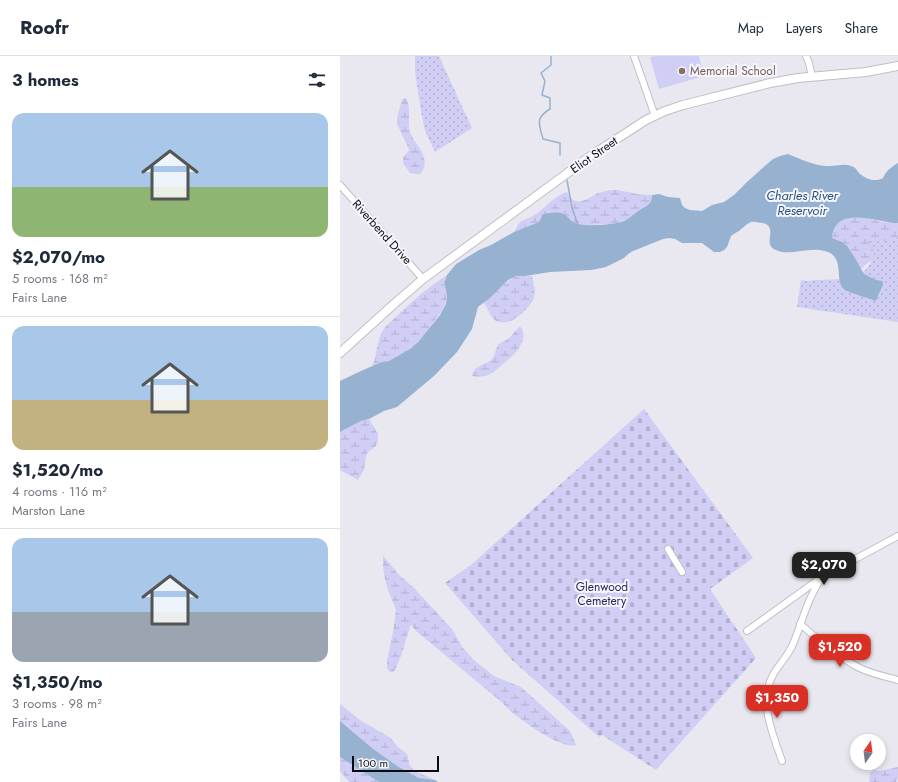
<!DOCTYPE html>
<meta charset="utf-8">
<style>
:root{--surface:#fff;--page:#f2f2f3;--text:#1f2937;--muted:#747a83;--line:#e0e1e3;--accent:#d93025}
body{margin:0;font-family:Jost,sans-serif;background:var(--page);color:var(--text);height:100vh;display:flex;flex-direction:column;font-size:15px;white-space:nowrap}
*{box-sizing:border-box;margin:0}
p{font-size:13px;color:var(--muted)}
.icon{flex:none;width:22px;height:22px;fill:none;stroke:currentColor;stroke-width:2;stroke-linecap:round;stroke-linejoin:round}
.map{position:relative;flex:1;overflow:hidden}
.panel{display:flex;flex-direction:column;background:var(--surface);width:340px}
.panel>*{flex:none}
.needle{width:26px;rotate:14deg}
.controls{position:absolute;left:510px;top:678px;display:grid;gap:8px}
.controls a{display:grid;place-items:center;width:36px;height:36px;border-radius:50%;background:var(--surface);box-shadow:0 2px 6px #0003;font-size:20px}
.scale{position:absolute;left:12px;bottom:10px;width:87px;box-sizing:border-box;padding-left:4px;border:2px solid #0b0b0e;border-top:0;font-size:11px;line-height:14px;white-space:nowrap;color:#0b0b0e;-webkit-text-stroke:3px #f6f6fe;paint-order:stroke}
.price{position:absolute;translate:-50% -34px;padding:0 9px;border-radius:8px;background:var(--accent);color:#fff;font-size:13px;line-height:26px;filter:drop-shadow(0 1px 2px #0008)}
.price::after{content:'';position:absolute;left:50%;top:24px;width:12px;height:9px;margin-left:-6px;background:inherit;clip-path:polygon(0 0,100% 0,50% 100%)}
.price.selected{background:#222;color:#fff}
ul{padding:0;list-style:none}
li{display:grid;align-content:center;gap:8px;height:212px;padding:0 12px}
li+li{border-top:1px solid var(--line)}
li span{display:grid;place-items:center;height:124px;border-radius:12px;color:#555}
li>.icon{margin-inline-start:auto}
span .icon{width:72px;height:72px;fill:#fffc;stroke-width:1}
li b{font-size:17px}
h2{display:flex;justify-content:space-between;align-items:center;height:48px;padding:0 12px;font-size:17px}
header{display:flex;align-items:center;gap:24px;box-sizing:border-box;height:56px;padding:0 20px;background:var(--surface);border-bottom:1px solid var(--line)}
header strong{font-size:19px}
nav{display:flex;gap:22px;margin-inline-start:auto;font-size:14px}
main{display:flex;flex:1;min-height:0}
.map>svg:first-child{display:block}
</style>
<header>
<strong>Roofr</strong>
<nav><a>Map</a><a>Layers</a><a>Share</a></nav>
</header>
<main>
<section class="panel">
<h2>3 homes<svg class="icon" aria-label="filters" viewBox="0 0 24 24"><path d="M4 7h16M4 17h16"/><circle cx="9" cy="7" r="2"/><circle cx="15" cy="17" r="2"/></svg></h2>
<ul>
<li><span style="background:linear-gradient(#a9c7e8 60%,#8fb573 0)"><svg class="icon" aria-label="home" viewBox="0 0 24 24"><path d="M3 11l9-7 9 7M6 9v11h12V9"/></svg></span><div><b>$2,070/mo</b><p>5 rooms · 168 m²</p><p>Fairs Lane</p></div></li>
<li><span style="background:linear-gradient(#a9c7e8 60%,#c2b280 0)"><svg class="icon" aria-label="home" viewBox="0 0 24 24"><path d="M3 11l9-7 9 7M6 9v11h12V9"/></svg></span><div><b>$1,520/mo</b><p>4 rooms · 116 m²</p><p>Marston Lane</p></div></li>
<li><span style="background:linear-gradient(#a9c7e8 60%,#9aa5b1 0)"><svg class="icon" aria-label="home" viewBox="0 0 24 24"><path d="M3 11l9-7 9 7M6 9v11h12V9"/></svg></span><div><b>$1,350/mo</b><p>3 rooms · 98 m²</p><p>Fairs Lane</p></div></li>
</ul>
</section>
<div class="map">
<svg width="558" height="726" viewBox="0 0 558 726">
<defs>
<pattern id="wetland-marsh" width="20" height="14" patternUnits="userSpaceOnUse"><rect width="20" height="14" fill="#d0cef4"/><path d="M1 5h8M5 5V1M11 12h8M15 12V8" fill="none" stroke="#b1b0d0"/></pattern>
<pattern id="cemetery-stones" width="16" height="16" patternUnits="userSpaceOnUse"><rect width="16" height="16" fill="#d0cef4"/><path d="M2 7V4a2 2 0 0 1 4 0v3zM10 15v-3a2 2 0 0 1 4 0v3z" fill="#b1b0d0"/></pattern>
<pattern id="park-dots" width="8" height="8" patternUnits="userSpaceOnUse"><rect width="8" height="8" fill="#d0cef4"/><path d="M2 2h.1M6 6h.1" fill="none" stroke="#b1b0d0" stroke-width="1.8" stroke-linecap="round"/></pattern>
</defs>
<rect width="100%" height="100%" fill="#e9e8f1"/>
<!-- wetland -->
<g fill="url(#wetland-marsh)">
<path d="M 66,42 C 72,52 67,66 70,76 C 74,88 90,99 83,114 C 81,120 75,118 70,117 L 63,107 L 63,102 L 69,94 C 66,84 58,74 57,65 C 57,58 61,50 62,43 Z"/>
<path d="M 271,134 L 278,134 L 297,138 L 312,139 L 312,144 L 309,149 L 296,157 L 291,162 L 275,168 L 260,168 L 252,169 L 243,169 L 235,167 L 230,163 L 203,158 L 199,166 L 174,176 C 176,173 177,170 179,167 C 183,163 189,163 193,160 C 205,153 213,140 227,136 C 229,140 232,144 236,145 C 243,147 252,140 258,137 C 262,136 266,135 271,134 Z"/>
<path d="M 509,161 C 525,160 541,167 558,167 L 558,199 L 529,206 L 521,213 C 515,201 504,187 492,182 C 492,170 499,165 509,161 Z"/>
<path d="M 107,219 C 106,223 104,227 105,231 C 105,236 108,241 106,246 C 104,253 99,259 95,264 C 82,282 71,296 49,305 C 44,307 38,308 32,311 C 37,300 36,289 41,278 C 44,271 49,267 55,262 C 71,246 88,231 107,219 Z"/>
<path d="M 176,220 L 192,220 C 193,226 196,234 194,241 C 193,248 178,262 171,265 C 166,267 161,267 156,265 C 150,261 148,252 144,247 C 155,238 163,227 176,220 Z"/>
<path d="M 180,270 C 191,284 173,300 163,308 C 158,312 154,317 148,319 C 143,321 138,321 132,320 C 133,310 145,309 151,304 C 155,300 155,294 158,289 C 161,286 166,285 169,282 C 173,278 176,274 180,270 Z"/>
<path d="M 29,363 L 38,378 L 38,385 L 36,390 L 28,396 L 26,400 L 24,414 L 18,424 L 0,414 L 0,376 L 21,365 Z"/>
<path d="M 43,500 L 52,510 L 57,517 L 74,532 L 112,573 L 123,592 L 135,605 L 154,620 L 181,631 L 230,675 L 234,684 L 236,689 C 222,694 184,666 173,657 C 168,653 164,648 159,644 L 75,574 L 71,569 L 69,574 L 61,600 L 54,616 L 50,616 L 47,612 L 47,605 L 53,576 L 56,554 L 48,534 L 45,523 L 43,511 Z"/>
<path d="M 0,648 L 20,664 L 51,682 L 57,690 L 67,698 L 70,710 L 75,715 L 95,724 L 79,722 L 57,710 L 32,692 L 0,665 Z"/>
<path d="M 0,701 L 39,726 L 9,726 L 0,715 Z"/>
<path d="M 558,711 L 558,722 L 556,726 L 529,726 L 530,717 L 534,714 L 539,715 Z"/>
</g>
<!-- cemetery -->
<path fill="url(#cemetery-stones)" d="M 304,353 L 413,502 L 370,533 L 416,602 L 316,714 L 262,679 L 259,681 L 172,604 L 105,527 L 131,509 Z"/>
<!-- park -->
<g fill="url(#park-dots)">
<path d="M 75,0 L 99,0 L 132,72 L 95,96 L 85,75 L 81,55 L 75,16 Z"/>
<path d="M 558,181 L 558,266 L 457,251 L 461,224 L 466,225 L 478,224 L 502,223 L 519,221 C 526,213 537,203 533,192 C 531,188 529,188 529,184 L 543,186 Z"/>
</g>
<!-- pitch -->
<path fill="#d0cef4" d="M 315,0 L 359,0 L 364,20 L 319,33 L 310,1 Z"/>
<!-- water -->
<g fill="#97b1d1">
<path d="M 448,98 C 460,103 473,109 486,110 C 495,111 503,107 511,110 C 516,111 517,115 520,118 C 527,124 536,126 543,122 C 546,115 551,111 558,107 L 558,167 C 540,167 504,151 494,173 C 493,176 492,178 492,182 L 502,186 L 507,190 L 515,202 L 524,218 L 536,224 L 542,225 L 543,227 C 542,233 538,238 536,245 C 529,242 509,237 504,233 C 494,225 505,203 488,196 C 470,189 450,201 436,194 C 425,189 432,181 430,173 C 429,169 426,168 423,167 C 420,167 415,165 411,166 C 406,168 403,172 399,175 C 396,177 393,178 391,180 L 387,191 L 384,194 L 380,196 L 374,196 L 362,187 L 342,187 L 335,183 L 329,182 L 323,183 L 293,195 L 288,198 L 284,202 L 266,211 L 251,214 L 210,216 L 185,220 L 176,220 L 168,224 L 150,242 L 138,251 L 132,273 L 117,296 L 94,320 L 57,351 L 44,355 L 29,363 L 21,365 L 0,376 L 0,325 L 23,314 L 42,306 L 49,305 L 70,293 L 78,286 L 87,275 L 100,259 L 106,248 L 107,241 L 105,230 L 105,225 L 107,219 L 116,208 L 139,194 L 151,189 L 174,176 L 199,166 L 203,158 C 210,157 219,155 225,159 C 228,161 231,165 235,167 C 244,171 274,169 284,165 C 289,163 292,159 297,156 C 305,150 312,150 312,139 L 319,138 L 328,141 L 340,142 L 342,149 L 345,152 L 350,154 L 362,155 L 372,149 L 384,146 L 394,139 L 407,126 L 426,109 L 433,103 L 440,100 Z"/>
<path d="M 0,665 L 32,692 L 57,710 L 79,722 L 95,724 L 98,726 L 39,726 L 0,701 Z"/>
</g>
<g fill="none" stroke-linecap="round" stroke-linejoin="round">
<!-- stream -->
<g stroke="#97b1d1" stroke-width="1.5">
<path d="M 211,0 L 211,9 L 201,17 L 205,25 L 202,39 L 210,42 L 210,53 C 195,62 199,68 203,83 L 220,87 L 220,99"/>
<path d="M 227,124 L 232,152 L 238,169"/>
</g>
<!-- minor casing -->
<g stroke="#bfbfc7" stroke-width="8">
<g id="minor">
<path d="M 294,0 L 315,60"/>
<path d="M 466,0 L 469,7 L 472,21"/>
<path d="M 0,129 L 83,223"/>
<path d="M 328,493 L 342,516"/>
<path d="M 460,568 C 477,582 494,598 514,609 C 527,617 543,620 558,624"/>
<path d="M 407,575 L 482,521 L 558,480"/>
<path d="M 442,705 C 433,678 418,646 433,619 C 439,608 448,600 453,588 C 463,564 467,543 482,521"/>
</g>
</g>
<!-- major casing -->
<g stroke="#bfbfc7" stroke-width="10">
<path id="major" d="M 0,297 L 54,248 L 83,223 L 252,99 L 306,64 L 325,55 L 343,49 L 430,27 L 458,22 L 526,16 L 558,10"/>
</g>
<!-- minor -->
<use href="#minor" stroke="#fff" stroke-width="6"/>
<!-- major -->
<use href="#major" stroke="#fff" stroke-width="8"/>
</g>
<!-- markers -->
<circle fill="#8d6e63" stroke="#f6f6fe" stroke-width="1.5" cx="342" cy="15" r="4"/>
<g text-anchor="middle" stroke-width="4" stroke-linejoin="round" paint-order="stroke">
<!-- education labels -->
<g font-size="12" fill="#785e54" stroke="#f6f6fe" text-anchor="start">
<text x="350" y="19">Memorial School</text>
</g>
<!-- street labels -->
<g font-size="12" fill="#0b0b0e" stroke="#f6f6fe">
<text transform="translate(254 99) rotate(-35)" y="4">Eliot Street</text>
<text transform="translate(42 176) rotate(48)" y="4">Riverbend Drive</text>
</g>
<!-- park labels -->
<g font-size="12" fill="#2d2556" stroke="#f6f6fe">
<text x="262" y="535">Glenwood<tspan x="262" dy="14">Cemetery</tspan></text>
</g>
<!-- water labels -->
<g font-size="13" font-style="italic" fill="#2b517c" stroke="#f6f6fe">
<text x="462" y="144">Charles River<tspan x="462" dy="15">Reservoir</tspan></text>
</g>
</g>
</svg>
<div class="controls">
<a><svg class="needle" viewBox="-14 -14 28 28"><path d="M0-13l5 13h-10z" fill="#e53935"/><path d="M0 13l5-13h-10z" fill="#747a83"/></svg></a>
</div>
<div class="scale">100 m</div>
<b class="price selected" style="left:484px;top:530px">$2,070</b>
<b class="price" style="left:500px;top:612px">$1,520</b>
<b class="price" style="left:437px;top:663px">$1,350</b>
</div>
</main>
